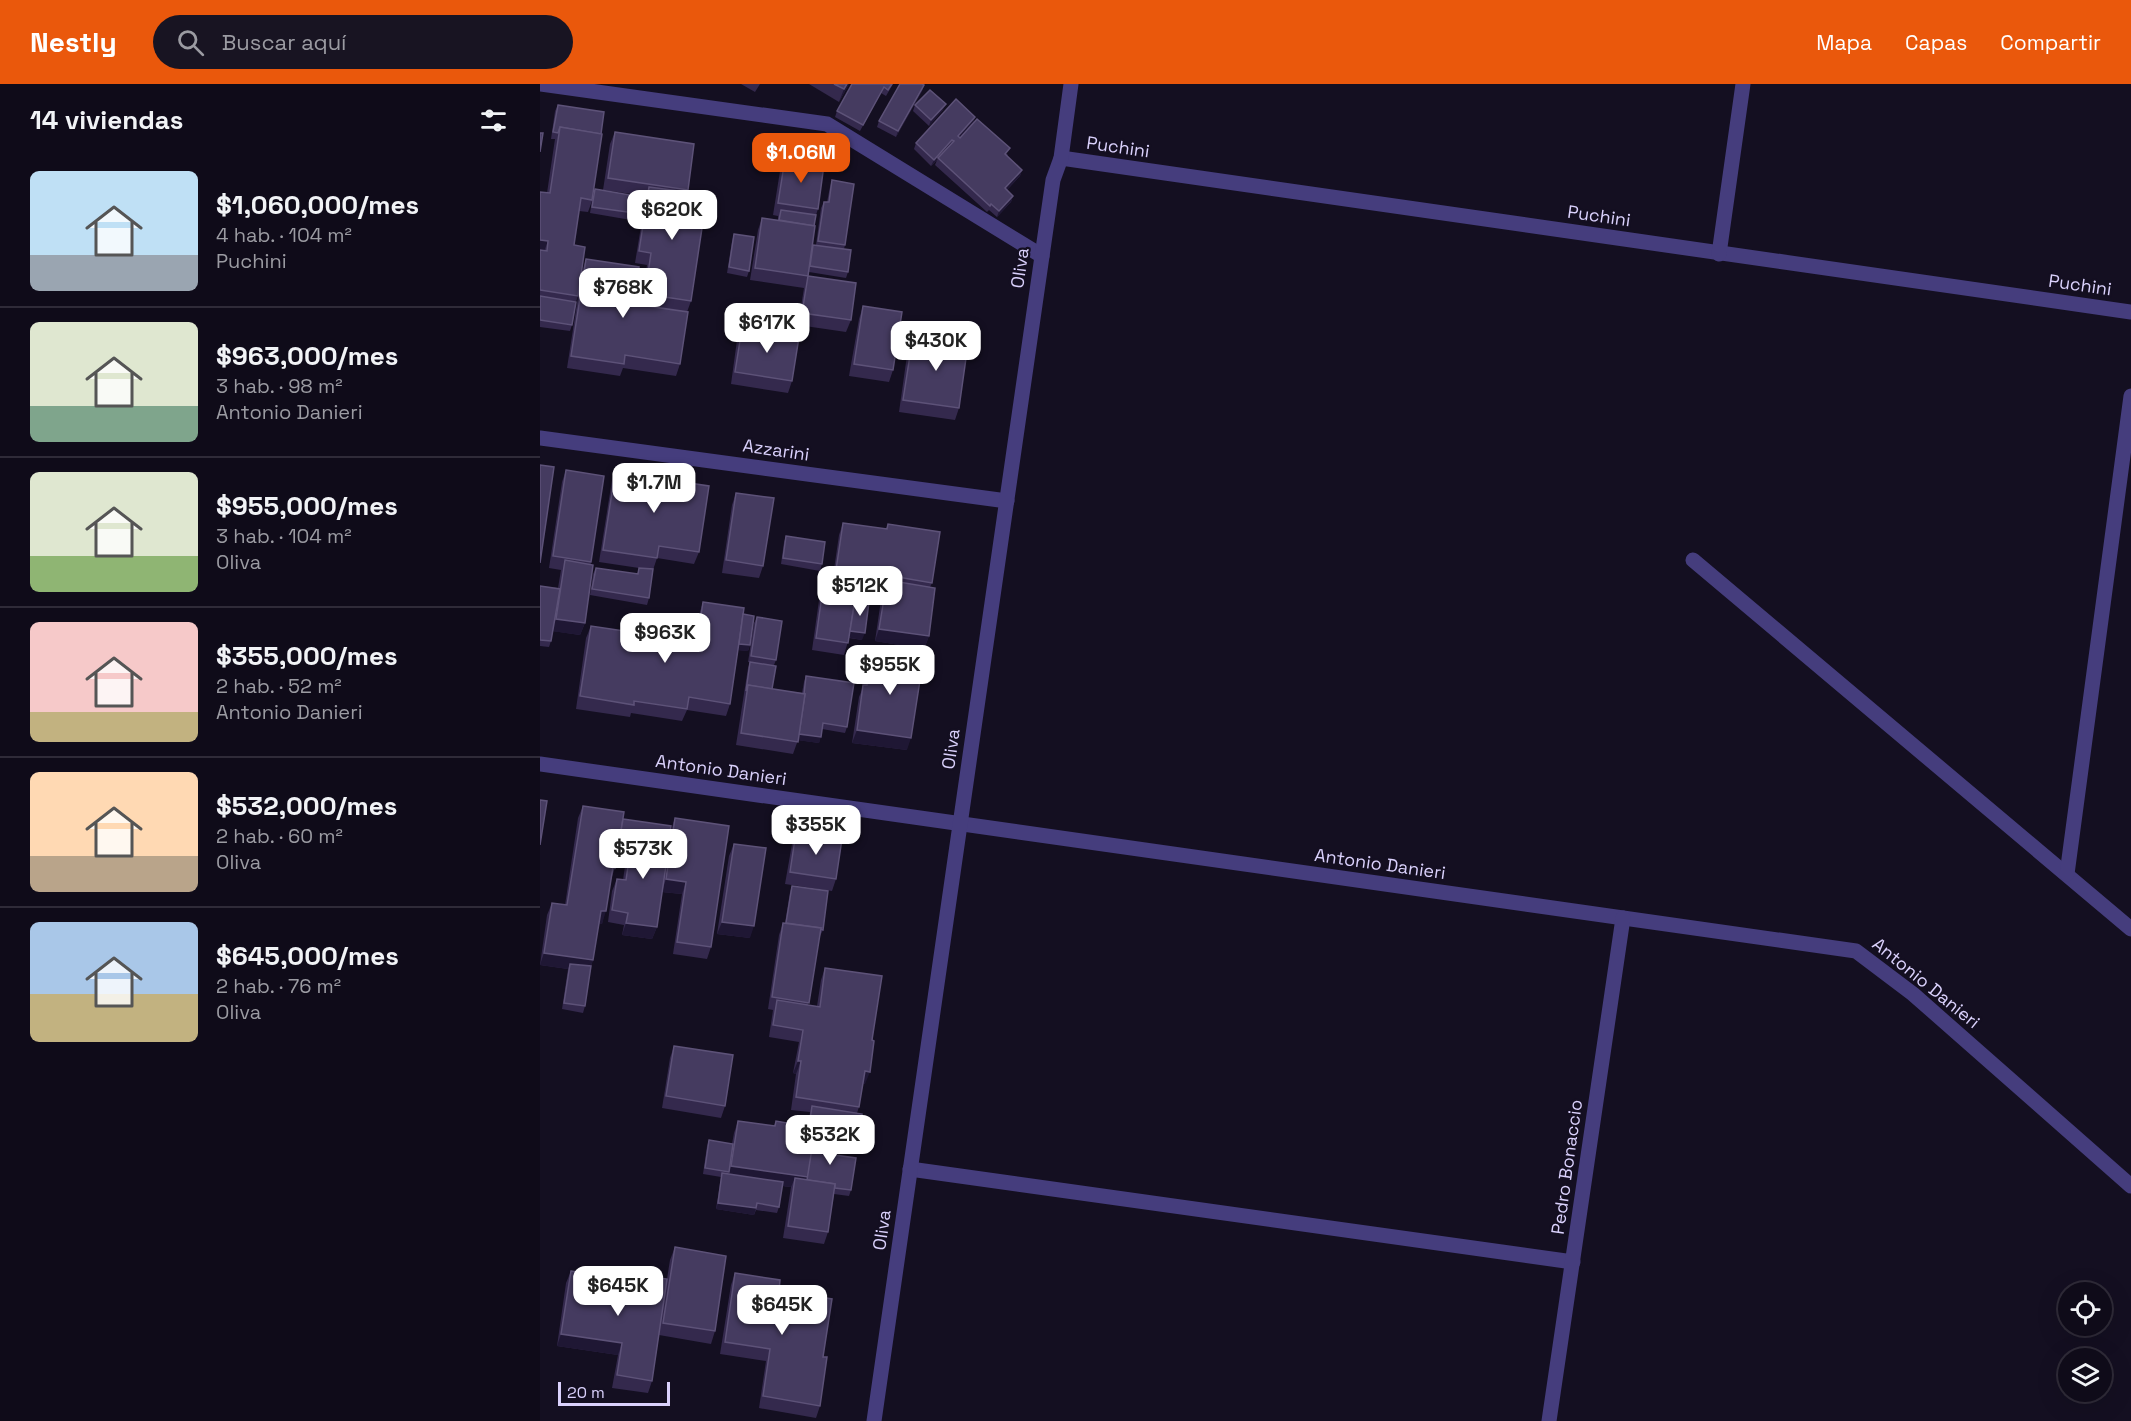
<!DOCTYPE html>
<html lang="es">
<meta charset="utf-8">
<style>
:root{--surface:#0f0b19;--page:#181422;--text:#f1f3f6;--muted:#9b9ba2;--line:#2f2b38;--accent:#ea580c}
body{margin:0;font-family:"Space Grotesk",sans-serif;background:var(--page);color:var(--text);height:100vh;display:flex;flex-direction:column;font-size:22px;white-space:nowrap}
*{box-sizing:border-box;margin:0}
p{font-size:20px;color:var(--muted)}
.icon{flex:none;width:33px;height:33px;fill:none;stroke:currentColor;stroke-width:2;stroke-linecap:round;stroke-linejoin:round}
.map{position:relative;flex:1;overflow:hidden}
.side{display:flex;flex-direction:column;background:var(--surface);width:540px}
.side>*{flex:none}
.fabs{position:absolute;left:1518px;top:1198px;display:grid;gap:12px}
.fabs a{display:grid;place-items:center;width:54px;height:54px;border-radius:50%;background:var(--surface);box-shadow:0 6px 24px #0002,0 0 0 2px var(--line);font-size:30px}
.scale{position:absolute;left:18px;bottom:15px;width:112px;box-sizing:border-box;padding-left:6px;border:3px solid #dad1fc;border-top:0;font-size:16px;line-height:21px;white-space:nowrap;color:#dad1fc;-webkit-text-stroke:4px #140f21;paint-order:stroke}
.price{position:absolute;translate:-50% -51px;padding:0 14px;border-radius:12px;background:#fff;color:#222;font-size:20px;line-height:39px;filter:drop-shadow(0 2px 3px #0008)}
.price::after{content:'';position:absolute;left:50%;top:36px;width:18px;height:14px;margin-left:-9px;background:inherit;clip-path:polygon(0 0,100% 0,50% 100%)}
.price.on{background:var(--accent);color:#fff}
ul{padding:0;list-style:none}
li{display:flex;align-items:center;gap:18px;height:150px;padding:0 30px}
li+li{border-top:2px solid var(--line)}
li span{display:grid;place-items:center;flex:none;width:168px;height:120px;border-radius:9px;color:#555}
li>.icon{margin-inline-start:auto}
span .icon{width:72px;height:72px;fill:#fffc;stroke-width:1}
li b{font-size:26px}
h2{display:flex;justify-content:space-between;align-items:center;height:72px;padding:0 30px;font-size:26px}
header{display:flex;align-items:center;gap:36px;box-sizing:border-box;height:84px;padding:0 30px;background:var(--accent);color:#fff}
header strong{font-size:28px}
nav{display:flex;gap:33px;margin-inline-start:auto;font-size:21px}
.search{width:420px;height:54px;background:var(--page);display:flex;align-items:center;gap:15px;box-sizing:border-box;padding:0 21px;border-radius:33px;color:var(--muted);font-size:22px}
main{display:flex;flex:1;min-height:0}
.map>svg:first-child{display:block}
</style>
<header>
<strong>Nestly</strong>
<div class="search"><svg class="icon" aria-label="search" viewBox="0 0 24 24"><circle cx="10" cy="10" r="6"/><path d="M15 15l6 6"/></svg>Buscar aquí</div>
<nav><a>Mapa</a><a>Capas</a><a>Compartir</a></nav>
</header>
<main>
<section class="side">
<h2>14 viviendas<svg class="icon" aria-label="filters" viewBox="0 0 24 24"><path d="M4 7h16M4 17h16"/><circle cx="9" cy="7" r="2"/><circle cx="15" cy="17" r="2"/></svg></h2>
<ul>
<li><span style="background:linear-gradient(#bfe0f5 70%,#9aa5b1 0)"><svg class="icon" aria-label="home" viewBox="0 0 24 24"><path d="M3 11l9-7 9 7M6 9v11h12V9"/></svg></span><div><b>$1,060,000/mes</b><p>4 hab. · 104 m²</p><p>Puchini</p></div></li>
<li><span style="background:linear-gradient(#dfe7d0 70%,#7fa58c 0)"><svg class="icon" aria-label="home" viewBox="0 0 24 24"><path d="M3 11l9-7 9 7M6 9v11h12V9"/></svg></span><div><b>$963,000/mes</b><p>3 hab. · 98 m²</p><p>Antonio Danieri</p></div></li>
<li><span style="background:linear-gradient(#dfe7d0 70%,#8fb573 0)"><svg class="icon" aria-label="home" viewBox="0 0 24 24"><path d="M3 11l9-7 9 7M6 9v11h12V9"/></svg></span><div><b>$955,000/mes</b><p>3 hab. · 104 m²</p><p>Oliva</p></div></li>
<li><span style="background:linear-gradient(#f6c9c9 75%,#c2b280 0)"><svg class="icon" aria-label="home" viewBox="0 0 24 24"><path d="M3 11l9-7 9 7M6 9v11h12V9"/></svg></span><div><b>$355,000/mes</b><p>2 hab. · 52 m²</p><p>Antonio Danieri</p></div></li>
<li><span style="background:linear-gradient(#ffd9b3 70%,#b9a48a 0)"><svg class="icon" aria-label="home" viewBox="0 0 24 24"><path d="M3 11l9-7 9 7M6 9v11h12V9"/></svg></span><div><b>$532,000/mes</b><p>2 hab. · 60 m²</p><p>Oliva</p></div></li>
<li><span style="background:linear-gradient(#a9c7e8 60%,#c2b280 0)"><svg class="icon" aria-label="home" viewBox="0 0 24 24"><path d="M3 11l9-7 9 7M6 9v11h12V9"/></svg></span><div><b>$645,000/mes</b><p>2 hab. · 76 m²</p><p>Oliva</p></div></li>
</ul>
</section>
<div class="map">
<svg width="1591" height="1337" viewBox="0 0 1591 1337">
<rect width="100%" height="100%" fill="#140f21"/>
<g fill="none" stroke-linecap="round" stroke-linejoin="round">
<!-- minor -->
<g stroke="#453d7d" stroke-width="15">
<path d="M 0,0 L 287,40 L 502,172"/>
<path d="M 521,74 L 1591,228"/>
<path d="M 1179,170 L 1203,0"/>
<path d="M 0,354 L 467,417"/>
<path d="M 1153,476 L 1591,845"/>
<path d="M 0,680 L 1316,867 L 1373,910 L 1591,1102"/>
<path d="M 1527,790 L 1591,312"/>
<path d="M 370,1085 L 1033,1178"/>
<path d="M 334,1337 L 513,96 L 521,74 L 531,0"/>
<path d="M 1009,1337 L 1083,834"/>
</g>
</g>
<!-- wall -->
<g fill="#34294d">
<path d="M 201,0 L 220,0 L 215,8 Z"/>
<path d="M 269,0 L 309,0 L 299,18 Z"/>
<path d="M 312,0 L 353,0 L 346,12 L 341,9 L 320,47 L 295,33 L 297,27 Z"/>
<path d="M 384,1 L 382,7 L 356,53 L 337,43 L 339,37 Z"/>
<path d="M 18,21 L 53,111 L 55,105 L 94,129 L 91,136 L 50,129 L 52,117 L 48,128 L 39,127 L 34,161 L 38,212 L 36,218 L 32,241 L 30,247 L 0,243 L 0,108 L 7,109 L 15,55 L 11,55 L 15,27 Z"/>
<path d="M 375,21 L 403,26 L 389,42 L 373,27 Z"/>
<path d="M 435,33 L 433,39 L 468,71 L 467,72 L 482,86 L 480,92 L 467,106 L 473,112 L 471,118 L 457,133 L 449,126 L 447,128 L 395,81 L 397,76 L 391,82 L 374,65 L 376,59 Z"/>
<path d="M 75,48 L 148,106 L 147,108 L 151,217 L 147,228 L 140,280 L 136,292 L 83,284 L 80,292 L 27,284 L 42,187 L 46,175 L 93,220 L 101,221 L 107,181 L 95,179 L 106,112 L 63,106 L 70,60 Z"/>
<path d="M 245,75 L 278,125 L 276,131 L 274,142 L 273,161 L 276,161 L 281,124 L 284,118 L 287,118 L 290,103 L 292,96 L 305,161 L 304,165 L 308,188 L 306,194 L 269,188 L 268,192 L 311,236 L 306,248 L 258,241 L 264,204 L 210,196 L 218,146 L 222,134 L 238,136 L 238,132 L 233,131 L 240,87 Z"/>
<path d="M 194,150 L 209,187 L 207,193 L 187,189 L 192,157 Z"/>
<path d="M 323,222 L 353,286 L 349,298 L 309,292 L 319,235 Z"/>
<path d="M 202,244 L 252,297 L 248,309 L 191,300 L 197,256 Z"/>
<path d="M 373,252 L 419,324 L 415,336 L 359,328 L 368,264 Z"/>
<path d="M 76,383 L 129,396 L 159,468 L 154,480 L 117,474 L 113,486 L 109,514 L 107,521 L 50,511 L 53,490 L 56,484 L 97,490 L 99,484 L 59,478 L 72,396 Z"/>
<path d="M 26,386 L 51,478 L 45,539 L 40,551 L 13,547 L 11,557 L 9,563 L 0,562 L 0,502 L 18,504 L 21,486 L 9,484 L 22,398 Z"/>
<path d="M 196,409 L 223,482 L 219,494 L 182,489 L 192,421 Z"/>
<path d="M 303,439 L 346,445 L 348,440 L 392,499 L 390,503 L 389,552 L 384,565 L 335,557 L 342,509 L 344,504 L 337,503 L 336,505 L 292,499 L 299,451 Z"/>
<path d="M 246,452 L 282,480 L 280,487 L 241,480 L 244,458 Z"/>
<path d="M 283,504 L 315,516 L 322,556 L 309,554 L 304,571 L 272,566 L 279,516 Z"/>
<path d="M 163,518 L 203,530 L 210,561 L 208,567 L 198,566 L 190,620 L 186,632 L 147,626 L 142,637 L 91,629 L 90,633 L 36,625 L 46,554 L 51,542 L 103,557 L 153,565 L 159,531 Z"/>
<path d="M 217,533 L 236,576 L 234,581 L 232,605 L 262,609 L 264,598 L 266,592 L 307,643 L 305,649 L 282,645 L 279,659 L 258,656 L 253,670 L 196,661 L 208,584 L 210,578 L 208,578 L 214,539 Z"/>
<path d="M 332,570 L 367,666 L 312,659 L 319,613 L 324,601 L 327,582 Z"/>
<path d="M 43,722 L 83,735 L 130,754 L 131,746 L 135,734 L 171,863 L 167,875 L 133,870 L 142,810 L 122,808 L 117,843 L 112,855 L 82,851 L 84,841 L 68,838 L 72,807 L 77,795 L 83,796 L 88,761 L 79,759 L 75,784 L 71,795 L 62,840 L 59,839 L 53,876 L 51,882 L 45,922 L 43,929 L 22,925 L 28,885 L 0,881 L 7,831 L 12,819 L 25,821 L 38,734 Z"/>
<path d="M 256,748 L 296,795 L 292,807 L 245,800 L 252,760 Z"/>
<path d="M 194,760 L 210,854 L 177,850 L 189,772 Z"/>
<path d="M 252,802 L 283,846 L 280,852 L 279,852 L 268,921 L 277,922 L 281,896 L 285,884 L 325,1000 L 323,1000 L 319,1023 L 317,1029 L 319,1051 L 317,1057 L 275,1051 L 274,1052 L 288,1070 L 311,1106 L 309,1112 L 294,1110 L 288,1148 L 284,1160 L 243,1154 L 251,1103 L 242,1102 L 239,1123 L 237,1129 L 216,1126 L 214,1131 L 176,1125 L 181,1093 L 163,1090 L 167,1062 L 169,1056 L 192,1060 L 194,1049 L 198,1037 L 234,1042 L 236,1037 L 268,1042 L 270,1028 L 251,1026 L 256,990 L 253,989 L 259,958 L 229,953 L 233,926 L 228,925 L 239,851 L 243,839 L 245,839 L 250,808 Z"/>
<path d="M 134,962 L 185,1022 L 181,1034 L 122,1024 L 130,974 Z"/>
<path d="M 135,1163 L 175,1247 L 171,1260 L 119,1251 L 112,1297 L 108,1309 L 72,1304 L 78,1271 L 17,1262 L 26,1199 L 31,1187 L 90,1196 L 92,1189 L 127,1195 L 130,1176 Z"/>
<path d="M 195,1189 L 239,1207 L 283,1273 L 280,1322 L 276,1334 L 219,1324 L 226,1277 L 180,1270 L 191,1201 Z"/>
</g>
<!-- shaded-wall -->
<g fill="#1f1734">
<path d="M 307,0 L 309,0 L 299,18 L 304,5 Z"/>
<path d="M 384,1 L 382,7 L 356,53 L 358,47 Z"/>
<path d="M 406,20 L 403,26 L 389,42 L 391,36 Z"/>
<path d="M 435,33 L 433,39 L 416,59 L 418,52 Z"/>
<path d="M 412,56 L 410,62 L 391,82 L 394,76 Z"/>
<path d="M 482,86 L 480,92 L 463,110 L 465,104 Z"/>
<path d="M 473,112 L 471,118 L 457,133 L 459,127 Z"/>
<path d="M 0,156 L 8,157 L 3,170 L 0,169 Z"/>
<path d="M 16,535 L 45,539 L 40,551 L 11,547 Z"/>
<path d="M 339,545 L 389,552 L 384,565 L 335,557 Z"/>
<path d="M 309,547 L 325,549 L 322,556 L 306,553 Z"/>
<path d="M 198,559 L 210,561 L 208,567 L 196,566 Z"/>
<path d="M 317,646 L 371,654 L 367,666 L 312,659 Z"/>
<path d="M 258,650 L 281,653 L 279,659 L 256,656 Z"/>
<path d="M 79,753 L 91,754 L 88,761 L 77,759 Z"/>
<path d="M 126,795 L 146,798 L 142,810 L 122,808 Z"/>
<path d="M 61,827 L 66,827 L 62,840 L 56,839 Z"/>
<path d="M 182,838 L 214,842 L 210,854 L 177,850 Z"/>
<path d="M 86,839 L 117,843 L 112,855 L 82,851 Z"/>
<path d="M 4,869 L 53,876 L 49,888 L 30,880 L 28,885 L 0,881 Z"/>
<path d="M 258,977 L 261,977 L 256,990 L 253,989 Z"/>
<path d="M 325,987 L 330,988 L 325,1000 L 320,1000 Z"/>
<path d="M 191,1082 L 268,1093 L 264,1105 L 255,1094 L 251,1103 L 187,1094 Z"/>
<path d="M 178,1119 L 216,1124 L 214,1131 L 176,1125 Z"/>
<path d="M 21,1250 L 82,1259 L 78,1271 L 17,1262 Z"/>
</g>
<!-- building -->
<g fill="#453b60" stroke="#5d5278" stroke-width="1.5">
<path d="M 294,0 L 307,0 L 304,5 Z"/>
<path d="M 312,0 L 352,0 L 348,6 L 344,3 L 323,41 L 297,27 Z"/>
<path d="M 360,0 L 382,0 L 384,1 L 358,47 L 339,37 Z"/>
<path d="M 390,6 L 406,20 L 391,36 L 375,21 Z"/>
<path d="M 416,15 L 435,33 L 418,52 L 420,54 L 437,35 L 470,64 L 465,70 L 482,86 L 465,104 L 473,112 L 459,127 L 451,120 L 450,122 L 398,74 L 414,57 L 412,56 L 394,76 L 376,59 Z"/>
<path d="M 18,21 L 64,28 L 61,50 L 20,43 L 18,49 L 13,48 Z"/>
<path d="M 20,43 L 62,50 L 52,116 L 41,114 L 34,161 L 45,163 L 38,212 L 0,206 L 0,166 L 7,167 L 8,157 L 0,156 L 0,108 L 10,109 Z"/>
<path d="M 75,48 L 154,60 L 148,106 L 68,94 Z"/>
<path d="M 0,49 L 3,49 L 0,68 Z"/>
<path d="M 245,75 L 284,81 L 278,125 L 238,119 Z"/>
<path d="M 292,96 L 314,100 L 305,161 L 278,157 L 284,118 L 289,118 Z"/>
<path d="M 109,103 L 167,111 L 151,217 L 105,210 L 111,169 L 99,167 Z"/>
<path d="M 55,105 L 96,112 L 94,129 L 52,123 Z"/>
<path d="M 241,126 L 276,131 L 274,142 L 239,136 Z"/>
<path d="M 222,134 L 275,142 L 268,192 L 215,184 Z"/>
<path d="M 194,150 L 214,153 L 209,187 L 189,183 Z"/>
<path d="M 273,161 L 311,166 L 308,188 L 270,182 Z"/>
<path d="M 46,175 L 99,183 L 93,220 L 148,228 L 140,280 L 85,271 L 84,280 L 31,272 Z"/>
<path d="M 268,192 L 316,199 L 311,236 L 262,229 Z"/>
<path d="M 0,212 L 36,218 L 32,241 L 0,236 Z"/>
<path d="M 323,222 L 362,228 L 353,286 L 314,280 Z"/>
<path d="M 202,244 L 259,253 L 252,297 L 195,288 Z"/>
<path d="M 373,252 L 428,260 L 419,324 L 363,316 Z"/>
<path d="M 0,381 L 14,383 L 0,479 Z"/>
<path d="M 76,383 L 129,392 L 129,396 L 169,402 L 159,468 L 119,462 L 117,474 L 63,466 Z"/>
<path d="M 26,386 L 64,392 L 51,478 L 13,472 Z"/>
<path d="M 196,409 L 234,414 L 223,482 L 186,476 Z"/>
<path d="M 303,439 L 347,445 L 348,440 L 400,448 L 392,499 L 340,490 L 340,493 L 296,486 Z"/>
<path d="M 246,452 L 285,458 L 282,480 L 243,474 Z"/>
<path d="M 25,476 L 53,481 L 45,539 L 16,535 Z"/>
<path d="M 56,484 L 98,490 L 99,484 L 113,485 L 109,514 L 52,505 Z"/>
<path d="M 347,496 L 395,504 L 389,552 L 339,545 Z"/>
<path d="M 0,502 L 20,505 L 11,557 L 0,556 Z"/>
<path d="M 283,504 L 316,509 L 308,559 L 276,554 Z"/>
<path d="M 315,516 L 329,518 L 325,549 L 310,547 Z"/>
<path d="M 163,518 L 204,524 L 190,620 L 149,613 L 147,625 L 94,617 L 94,621 L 40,612 L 51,542 L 104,550 L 103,557 L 156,565 Z"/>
<path d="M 203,530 L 214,532 L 210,561 L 199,560 Z"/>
<path d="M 217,533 L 242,537 L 236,576 L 211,572 Z"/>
<path d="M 332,570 L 383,577 L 371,654 L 317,646 L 323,601 L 327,601 Z"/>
<path d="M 210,578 L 236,582 L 232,605 L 208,601 L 206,607 Z"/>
<path d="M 266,592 L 314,599 L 307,643 L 283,639 L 281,653 L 259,650 L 265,610 L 264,610 Z"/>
<path d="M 208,601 L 265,610 L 258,658 L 201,649 Z"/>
<path d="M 0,716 L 7,717 L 0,761 Z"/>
<path d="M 43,722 L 84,728 L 75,784 L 73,783 L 66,827 L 61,827 L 53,876 L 4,869 L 12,819 L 27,821 Z"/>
<path d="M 135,734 L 189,742 L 171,863 L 137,858 L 146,798 L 126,795 Z"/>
<path d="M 83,735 L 131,742 L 129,754 L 93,748 L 91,754 L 80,753 Z"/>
<path d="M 93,748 L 130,754 L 117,843 L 86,839 L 88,829 L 72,826 L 77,795 L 86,796 Z"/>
<path d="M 256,748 L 302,755 L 296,795 L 250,788 Z"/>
<path d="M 194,760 L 226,764 L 214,842 L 182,838 Z"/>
<path d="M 252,802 L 288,807 L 283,846 L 280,845 L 281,844 L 246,839 Z"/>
<path d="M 243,839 L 281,844 L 269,919 L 232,913 Z"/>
<path d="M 30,880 L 51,882 L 45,922 L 24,919 Z"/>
<path d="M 285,884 L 342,892 L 332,956 L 334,957 L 330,988 L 325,987 L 319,1023 L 256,1013 L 261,977 L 258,977 L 263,946 L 233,941 L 237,916 L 280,923 Z"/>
<path d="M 134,962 L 193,971 L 185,1022 L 126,1012 Z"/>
<path d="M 272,1022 L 322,1030 L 319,1051 L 276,1045 L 276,1044 L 269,1043 Z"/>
<path d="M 198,1037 L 235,1042 L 236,1037 L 276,1044 L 268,1093 L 191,1082 Z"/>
<path d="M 274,1052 L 290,1055 L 288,1070 L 316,1074 L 311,1106 L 295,1104 L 295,1100 L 267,1096 Z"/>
<path d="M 169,1056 L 193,1060 L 189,1088 L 165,1084 Z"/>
<path d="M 182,1089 L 243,1098 L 239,1123 L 217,1119 L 216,1124 L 178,1119 Z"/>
<path d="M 255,1094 L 295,1100 L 288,1148 L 248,1142 Z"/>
<path d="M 135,1163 L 186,1172 L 175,1247 L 123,1239 Z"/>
<path d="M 31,1187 L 91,1196 L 92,1189 L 127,1195 L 112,1297 L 77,1291 L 82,1259 L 21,1250 Z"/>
<path d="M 195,1189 L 240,1196 L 239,1207 L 292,1215 L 283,1273 L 287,1273 L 280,1322 L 223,1312 L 230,1265 L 185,1258 Z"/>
</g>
<g text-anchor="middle" stroke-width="4.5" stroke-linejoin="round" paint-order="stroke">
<!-- street labels -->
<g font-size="18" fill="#dad1fc" stroke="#140f21">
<text transform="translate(578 63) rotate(8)" y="6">Puchini</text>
<text transform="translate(1059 132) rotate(8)" y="6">Puchini</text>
<text transform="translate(480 184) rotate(-82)" y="6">Oliva</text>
<text transform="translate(1540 201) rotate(8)" y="6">Puchini</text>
<text transform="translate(236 366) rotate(8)" y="6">Azzarini</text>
<text transform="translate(411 665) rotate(-82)" y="6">Oliva</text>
<text transform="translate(181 686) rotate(8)" y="6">Antonio Danieri</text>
<text transform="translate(840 780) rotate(8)" y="6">Antonio Danieri</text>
<text transform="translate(1386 899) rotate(39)" y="6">Antonio Danieri</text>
<text transform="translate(1027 1083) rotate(-82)" y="6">Pedro Bonaccio</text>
<text transform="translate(342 1146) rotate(-82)" y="6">Oliva</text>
</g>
</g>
</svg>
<div class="fabs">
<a><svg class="icon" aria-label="locate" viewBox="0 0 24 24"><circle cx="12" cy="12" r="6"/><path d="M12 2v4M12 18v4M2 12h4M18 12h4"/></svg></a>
<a><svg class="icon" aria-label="layers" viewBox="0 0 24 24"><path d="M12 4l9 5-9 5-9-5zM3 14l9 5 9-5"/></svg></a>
</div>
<div class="scale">20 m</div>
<b class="price on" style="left:261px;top:100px">$1.06M</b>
<b class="price" style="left:132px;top:157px">$620K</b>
<b class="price" style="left:83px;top:235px">$768K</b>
<b class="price" style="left:227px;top:270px">$617K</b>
<b class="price" style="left:396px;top:288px">$430K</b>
<b class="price" style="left:114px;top:430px">$1.7M</b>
<b class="price" style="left:320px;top:533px">$512K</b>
<b class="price" style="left:125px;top:580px">$963K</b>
<b class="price" style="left:350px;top:612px">$955K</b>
<b class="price" style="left:276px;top:772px">$355K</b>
<b class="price" style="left:103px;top:796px">$573K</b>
<b class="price" style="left:290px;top:1082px">$532K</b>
<b class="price" style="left:78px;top:1233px">$645K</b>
<b class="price" style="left:242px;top:1252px">$645K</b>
</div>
</main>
